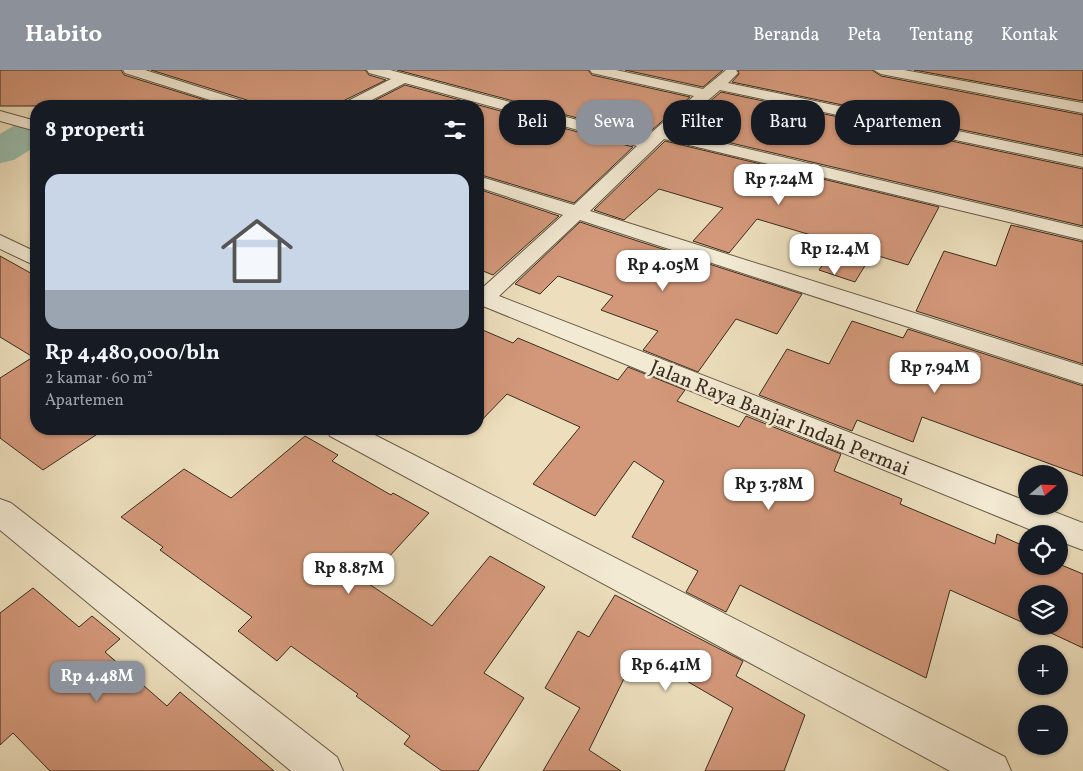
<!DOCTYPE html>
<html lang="id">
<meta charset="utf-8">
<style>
:root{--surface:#171b24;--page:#242831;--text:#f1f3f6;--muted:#9ea1a6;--accent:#8c9099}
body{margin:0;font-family:Vollkorn,serif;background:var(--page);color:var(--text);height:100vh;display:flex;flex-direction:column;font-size:19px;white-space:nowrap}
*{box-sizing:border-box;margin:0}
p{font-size:16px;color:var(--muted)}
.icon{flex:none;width:28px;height:28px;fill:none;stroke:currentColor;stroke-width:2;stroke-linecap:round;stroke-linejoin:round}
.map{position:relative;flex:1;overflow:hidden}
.details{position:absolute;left:30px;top:30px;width:454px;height:335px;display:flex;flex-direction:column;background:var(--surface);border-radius:20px;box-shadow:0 1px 4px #0004}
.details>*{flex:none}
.banner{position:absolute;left:499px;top:30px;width:475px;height:45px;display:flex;gap:10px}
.needle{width:32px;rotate:71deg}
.controls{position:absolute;left:1018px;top:395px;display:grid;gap:10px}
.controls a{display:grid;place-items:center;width:50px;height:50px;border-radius:50%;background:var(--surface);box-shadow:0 1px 4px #0004;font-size:25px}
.price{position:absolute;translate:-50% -42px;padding:0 11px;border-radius:10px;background:#fff;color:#222;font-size:16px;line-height:32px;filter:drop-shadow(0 1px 2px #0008)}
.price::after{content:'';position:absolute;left:50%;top:30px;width:15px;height:11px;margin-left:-8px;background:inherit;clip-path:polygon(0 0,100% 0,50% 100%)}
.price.current{background:var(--accent);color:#fff}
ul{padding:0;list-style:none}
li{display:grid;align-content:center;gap:10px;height:265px;padding:0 15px}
li span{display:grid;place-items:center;height:155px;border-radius:15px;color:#555}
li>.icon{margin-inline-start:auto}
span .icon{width:90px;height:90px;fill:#fffc;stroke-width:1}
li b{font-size:21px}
h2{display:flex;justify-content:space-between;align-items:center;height:60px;padding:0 15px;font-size:21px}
.pill{padding:0 18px;border-radius:20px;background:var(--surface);box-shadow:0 1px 4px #0004;font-size:18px;line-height:45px}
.pill.current{background:var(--accent);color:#fff}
header{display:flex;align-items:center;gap:30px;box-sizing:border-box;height:70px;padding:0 25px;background:var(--accent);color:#fff}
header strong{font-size:24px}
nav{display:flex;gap:28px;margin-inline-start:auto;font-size:18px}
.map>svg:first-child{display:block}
</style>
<header>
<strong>Habito</strong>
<nav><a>Beranda</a><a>Peta</a><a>Tentang</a><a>Kontak</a></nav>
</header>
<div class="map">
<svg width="1083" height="701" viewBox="0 0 1083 701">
<rect width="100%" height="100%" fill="#eddfbd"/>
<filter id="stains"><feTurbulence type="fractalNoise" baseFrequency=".004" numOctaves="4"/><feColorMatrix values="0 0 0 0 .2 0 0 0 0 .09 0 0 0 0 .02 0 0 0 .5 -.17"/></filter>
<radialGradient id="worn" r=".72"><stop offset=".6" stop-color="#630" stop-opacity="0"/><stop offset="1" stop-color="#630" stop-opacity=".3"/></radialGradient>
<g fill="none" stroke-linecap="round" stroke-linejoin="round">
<!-- river -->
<path fill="#9abdac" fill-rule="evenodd" d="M 36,47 L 36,76 L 14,90 L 0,93 L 0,64 L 22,51 Z"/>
</g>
<!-- building -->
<g fill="#d3987a" stroke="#392d1f">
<path d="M 0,0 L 121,0 L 124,5 L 224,36 L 0,36 Z"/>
<path d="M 151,0 L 365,0 L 369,5 L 386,10 L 343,31 L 339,36 L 254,36 L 250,31 Z"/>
<path d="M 397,0 L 588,0 L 592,5 L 690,27 L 645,66 Z"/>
<path d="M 625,0 L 723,0 L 703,17 Z"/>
<path d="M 738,0 L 872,0 L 881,6 L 1083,45 L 1083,85 L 732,12 L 739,4 Z"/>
<path d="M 914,0 L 1083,0 L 1083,31 Z"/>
<path d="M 405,15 L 633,77 L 574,133 L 478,104 L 478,36 L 364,36 Z"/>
<path d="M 721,22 L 1083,99 L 1083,156 L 676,60 Z"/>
<path d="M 665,71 L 939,137 L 908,195 L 872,184 L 855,212 L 819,200 L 838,173 L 757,149 L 729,183 L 693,171 L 723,138 L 659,119 L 624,150 L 594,140 Z"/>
<path d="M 478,119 L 559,146 L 493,205 L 478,199 Z"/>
<path d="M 580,152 L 613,163 L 802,224 L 777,264 L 736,249 L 698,302 L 643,280 L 658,261 L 601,240 L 613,226 L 558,206 L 540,224 L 515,214 Z"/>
<path d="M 1011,155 L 1083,172 L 1083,294 L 916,241 L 944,181 L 996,196 Z"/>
<path d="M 0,186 L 36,206 L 36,359 L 105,359 L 43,400 L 0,368 L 0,308 L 33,287 L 0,267 Z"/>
<path d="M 852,251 L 903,268 L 908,259 L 1083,316 L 1083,406 L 922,347 L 913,372 L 857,350 L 852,361 L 759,325 L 787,279 L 829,294 Z"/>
<path d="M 478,258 L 513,273 L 518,268 L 618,310 L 628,297 L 685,320 L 677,331 L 739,357 L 746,346 L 841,384 L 834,401 L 902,429 L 900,434 L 995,474 L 997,464 L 1026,477 L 1026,496 L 1059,496 L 1059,494 L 1083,504 L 1083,578 L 1036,556 L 1059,556 L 1059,524 L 1026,524 L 1026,554 L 950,520 L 926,608 L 740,515 L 726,542 L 686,522 L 698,501 L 632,467 L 664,411 L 634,391 L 595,446 L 533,414 L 580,357 L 507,324 L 478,354 Z"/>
<path d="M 305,366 L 338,385 L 332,391 L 391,425 L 393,423 L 429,443 L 366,512 L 432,556 L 490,486 L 545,517 L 484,603 L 524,628 L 478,701 L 442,701 L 404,674 L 410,666 L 356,626 L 358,624 L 291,576 L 277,591 L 238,561 L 252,547 L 160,480 L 163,477 L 121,447 L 184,399 L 231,428 Z"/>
<path d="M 33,518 L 79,557 L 92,546 L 120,569 L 105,582 L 167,636 L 180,622 L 274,701 L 50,701 L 13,663 L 0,675 L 0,543 Z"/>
<path d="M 615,525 L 743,591 L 736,606 L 805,645 L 784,701 L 705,701 L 733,638 L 637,582 L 589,680 L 621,701 L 543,701 L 580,638 L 545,618 L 578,561 L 589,567 Z"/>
</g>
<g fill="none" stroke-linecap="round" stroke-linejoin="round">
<!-- minor casing -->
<g stroke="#665a46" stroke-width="2">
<g id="minor">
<path d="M 123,0 L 145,0 L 249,33 L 252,36 L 229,36 L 125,3 Z"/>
<path d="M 367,0 L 390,0 L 645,68 L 694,26 L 592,3 L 590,0 L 616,0 L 703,19 L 726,0 L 736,0 L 738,3 L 728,13 L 1083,87 L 1083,97 L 720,20 L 672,61 L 1083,158 L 1083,170 L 664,69 L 590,141 L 1083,296 L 1083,314 L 580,150 L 499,226 L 1026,431 L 1026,436 L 1039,436 L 1083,453 L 1083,480 L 1059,471 L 1059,464 L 1041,464 L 478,234 L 478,219 L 480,220 L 563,145 L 478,117 L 478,106 L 574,135 L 637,76 L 405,13 L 360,36 L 341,36 L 344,33 L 391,9 L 369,3 Z"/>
<path d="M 874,0 L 904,0 L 1083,33 L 1083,43 L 881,4 Z"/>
<path d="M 0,41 L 36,51 L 36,61 L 0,51 Z"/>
<path d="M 0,165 L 36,182 L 36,196 L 0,179 Z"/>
<path d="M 326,359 L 363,359 L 1005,687 L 1011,701 L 950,701 L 330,366 Z"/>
<path d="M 0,429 L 11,433 L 337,687 L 343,701 L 291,701 L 0,460 Z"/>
</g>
</g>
<!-- minor -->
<use href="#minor" fill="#f3ead4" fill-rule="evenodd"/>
</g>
<g text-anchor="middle" stroke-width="5" stroke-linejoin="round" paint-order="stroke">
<!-- street labels -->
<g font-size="20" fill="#392d1f" stroke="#f3ead4">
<text transform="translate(780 347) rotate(22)" y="7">Jalan Raya Banjar Indah Permai</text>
</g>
</g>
<rect width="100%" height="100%" filter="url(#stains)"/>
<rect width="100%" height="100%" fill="url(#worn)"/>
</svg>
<div class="controls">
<a><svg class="needle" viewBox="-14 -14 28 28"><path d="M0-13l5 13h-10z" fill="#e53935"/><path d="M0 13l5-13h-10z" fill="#9ea1a6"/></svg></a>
<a><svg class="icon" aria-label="locate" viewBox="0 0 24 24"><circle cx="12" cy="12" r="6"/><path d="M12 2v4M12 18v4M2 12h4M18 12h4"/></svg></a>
<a><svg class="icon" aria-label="layers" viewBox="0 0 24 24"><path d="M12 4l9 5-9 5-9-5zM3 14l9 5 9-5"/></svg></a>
<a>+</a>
<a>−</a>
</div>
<b class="price" style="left:779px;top:136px">Rp 7.24M</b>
<b class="price" style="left:835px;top:206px">Rp 12.4M</b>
<b class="price" style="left:663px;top:222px">Rp 4.05M</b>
<b class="price" style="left:935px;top:324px">Rp 7.94M</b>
<b class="price" style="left:769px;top:441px">Rp 3.78M</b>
<b class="price" style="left:349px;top:525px">Rp 8.87M</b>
<b class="price" style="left:666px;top:622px">Rp 6.41M</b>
<b class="price current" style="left:97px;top:633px">Rp 4.48M</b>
<div class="banner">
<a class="pill">Beli</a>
<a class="pill current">Sewa</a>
<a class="pill">Filter</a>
<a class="pill">Baru</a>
<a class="pill">Apartemen</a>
</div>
<section class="details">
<h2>8 properti<svg class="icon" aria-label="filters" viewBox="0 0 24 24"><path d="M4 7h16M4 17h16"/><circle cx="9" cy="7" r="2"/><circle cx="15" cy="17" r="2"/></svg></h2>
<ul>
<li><span style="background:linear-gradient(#c9d6e8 75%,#9aa5b1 0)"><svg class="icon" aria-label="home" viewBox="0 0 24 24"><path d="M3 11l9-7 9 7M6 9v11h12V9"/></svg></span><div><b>Rp 4,480,000/bln</b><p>2 kamar · 60 m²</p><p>Apartemen</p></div></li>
</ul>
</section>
</div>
